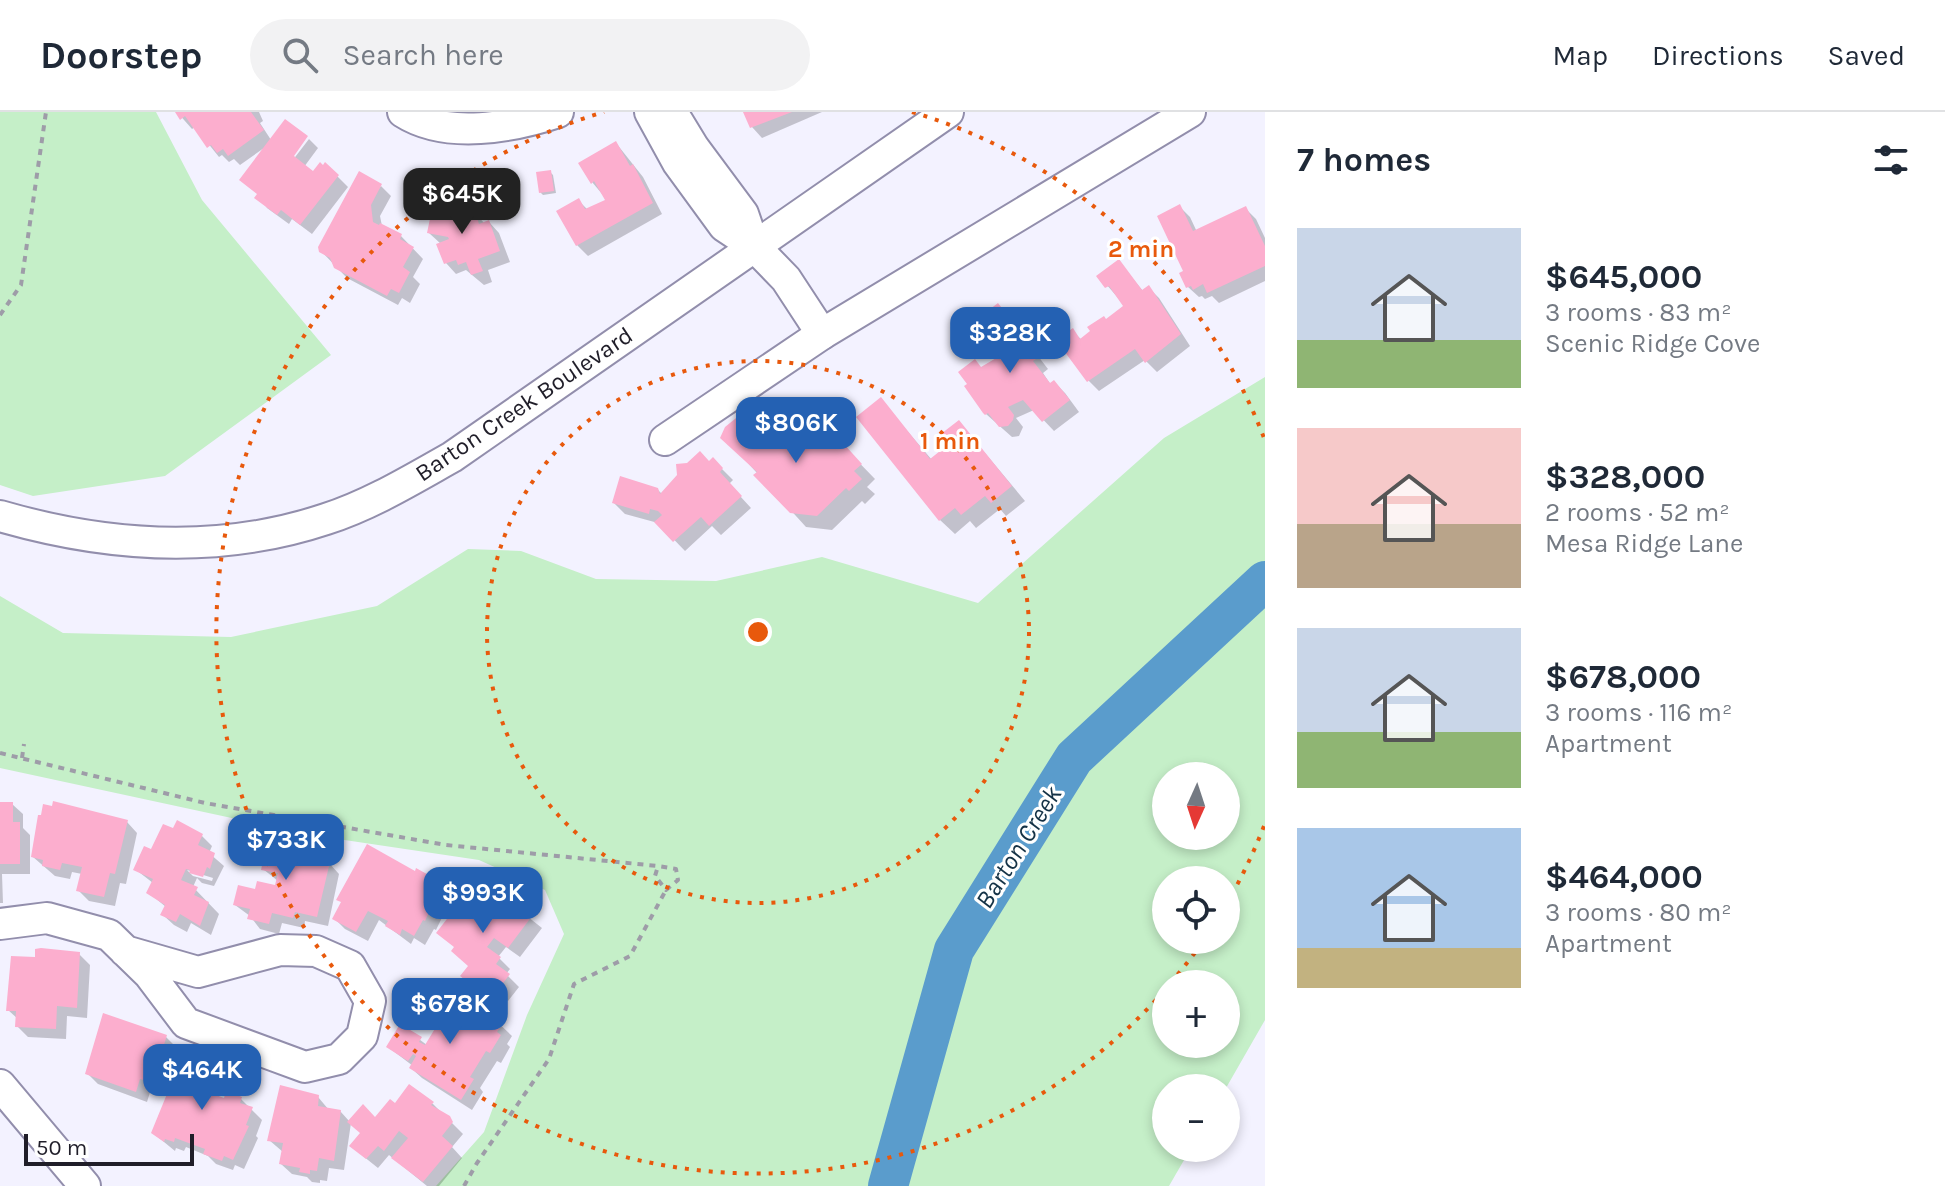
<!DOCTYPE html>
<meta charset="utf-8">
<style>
:root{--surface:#fff;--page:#f2f2f3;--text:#1f2937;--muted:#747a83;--line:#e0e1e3;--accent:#2461b3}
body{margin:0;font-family:Karla,sans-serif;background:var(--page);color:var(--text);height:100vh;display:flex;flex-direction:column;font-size:30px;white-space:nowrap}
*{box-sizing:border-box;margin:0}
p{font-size:26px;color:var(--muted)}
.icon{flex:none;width:44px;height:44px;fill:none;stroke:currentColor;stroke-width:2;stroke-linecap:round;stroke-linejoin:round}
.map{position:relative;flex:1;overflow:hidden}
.details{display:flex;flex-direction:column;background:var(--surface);width:680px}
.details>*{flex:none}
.needle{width:52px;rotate:183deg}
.fabs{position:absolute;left:1152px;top:650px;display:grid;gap:16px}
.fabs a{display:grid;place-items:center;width:88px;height:88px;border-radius:50%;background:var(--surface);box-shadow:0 4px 12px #0003;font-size:40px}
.scale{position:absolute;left:24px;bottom:20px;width:170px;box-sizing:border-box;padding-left:8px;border:4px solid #201e29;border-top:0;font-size:22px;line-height:28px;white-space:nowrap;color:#201e29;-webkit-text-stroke:6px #fff;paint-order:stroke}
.price{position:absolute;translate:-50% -68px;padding:0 18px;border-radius:16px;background:var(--accent);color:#fff;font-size:26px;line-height:52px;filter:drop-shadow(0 2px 4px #0008)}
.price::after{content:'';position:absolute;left:50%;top:48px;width:24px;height:18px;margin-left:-12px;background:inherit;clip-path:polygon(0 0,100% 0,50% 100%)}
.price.active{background:#222;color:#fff}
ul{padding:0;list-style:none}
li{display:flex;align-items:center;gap:24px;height:200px;padding:0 32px}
li span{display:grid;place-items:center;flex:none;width:224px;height:160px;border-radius:0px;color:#555}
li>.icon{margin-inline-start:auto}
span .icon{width:96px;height:96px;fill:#fffc;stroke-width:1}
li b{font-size:34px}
h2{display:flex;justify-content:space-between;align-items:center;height:96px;padding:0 32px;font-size:34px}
header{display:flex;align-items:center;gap:48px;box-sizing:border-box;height:112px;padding:0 40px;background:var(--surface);border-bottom:2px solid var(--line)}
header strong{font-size:38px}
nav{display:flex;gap:44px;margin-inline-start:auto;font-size:28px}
.search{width:560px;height:72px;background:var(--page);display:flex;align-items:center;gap:20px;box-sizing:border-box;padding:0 28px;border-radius:44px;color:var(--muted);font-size:30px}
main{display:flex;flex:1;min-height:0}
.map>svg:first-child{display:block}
</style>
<header>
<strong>Doorstep</strong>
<div class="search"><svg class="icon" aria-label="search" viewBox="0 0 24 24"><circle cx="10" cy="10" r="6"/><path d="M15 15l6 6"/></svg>Search here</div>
<nav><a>Map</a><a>Directions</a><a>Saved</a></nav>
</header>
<main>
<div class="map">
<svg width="1265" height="1074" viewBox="0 0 1265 1074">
<rect width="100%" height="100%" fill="#f3f2ff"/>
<!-- green -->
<g fill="#c5efc8" fill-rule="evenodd">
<path d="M 0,0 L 156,0 L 202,88 L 331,243 L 165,364 L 33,384 L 0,373 Z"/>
<path d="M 1265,265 L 1265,908 L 1226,976 L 1166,976 L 1166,1036 L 1191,1036 L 1169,1074 L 436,1074 L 484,1020 L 527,903 L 564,822 L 545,778 L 479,748 L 311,723 L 0,656 L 0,484 L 63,521 L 231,525 L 377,494 L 468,437 L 521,439 L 596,467 L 716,469 L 822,445 L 978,491 L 1164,326 ZM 1166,664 L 1226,664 L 1226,724 L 1166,724 ZM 1166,768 L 1226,768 L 1226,828 L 1166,828 ZM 1226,872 L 1226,932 L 1166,932 L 1166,872 Z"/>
</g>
<!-- shadow -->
<g fill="#0003" fill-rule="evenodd">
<path d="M 177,0 L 259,0 L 263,9 L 260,11 L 286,51 L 289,53 L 309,27 L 318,36 L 304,55 L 314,62 L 326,53 L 348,75 L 312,122 L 292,107 L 289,112 L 267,96 L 258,83 L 264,36 L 240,53 L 234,47 L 229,50 L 222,43 L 219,45 L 195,15 L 192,17 Z"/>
<path d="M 745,0 L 822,0 L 762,26 L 752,15 Z"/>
<path d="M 616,31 L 643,65 L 662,102 L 588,144 L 577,133 L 579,89 L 588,98 L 608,89 L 592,70 Z"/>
<path d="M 550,60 L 553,63 L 556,81 L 543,83 L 540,80 Z"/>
<path d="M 381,74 L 391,84 L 380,104 L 382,114 L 401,124 L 423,147 L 413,165 L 420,172 L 410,191 L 402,186 L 398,193 L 347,166 L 321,139 Z"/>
<path d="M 455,90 L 466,101 L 473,99 L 485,112 L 489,110 L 499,121 L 510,150 L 488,158 L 492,170 L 484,173 L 466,158 L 456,162 L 446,151 L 441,132 L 429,121 Z"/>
<path d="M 1180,95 L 1190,105 L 1197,120 L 1245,96 L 1256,107 L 1265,126 L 1265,169 L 1219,191 L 1212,184 L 1205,187 L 1202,184 L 1199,185 L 1188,175 Z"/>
<path d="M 1119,150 L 1143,179 L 1149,176 L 1159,186 L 1190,234 L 1157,260 L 1145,248 L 1099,279 L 1088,268 L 1072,219 L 1082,228 L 1126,195 L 1099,164 Z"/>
<path d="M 1008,205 L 1048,257 L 1043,261 L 1051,273 L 1054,270 L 1065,281 L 1079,300 L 1054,319 L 1034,298 L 1016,306 L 1023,315 L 1019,324 L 1012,325 L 986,302 L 981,257 L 1005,242 Z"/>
<path d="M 880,287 L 932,348 L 948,335 L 959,310 L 1025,389 L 1006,404 L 1000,397 L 976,416 L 970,409 L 955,422 L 940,408 Z"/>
<path d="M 812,318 L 839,337 L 843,334 L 875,367 L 867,375 L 875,382 L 865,392 L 862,389 L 832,418 L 806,415 L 746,349 Z"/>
<path d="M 713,348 L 733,368 L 729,372 L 751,396 L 721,423 L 712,414 L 685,439 L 658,411 L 625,402 L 614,391 L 657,377 L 662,382 Z"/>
<path d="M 0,691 L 12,692 L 23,702 L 23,716 L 30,723 L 30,762 L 2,762 L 3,791 L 0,791 Z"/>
<path d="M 127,710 L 137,721 L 126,772 L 120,771 L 115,794 L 89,789 L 78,778 L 82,762 L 72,760 L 70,767 L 55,764 L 33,745 Z"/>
<path d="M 202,724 L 212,734 L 209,741 L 224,754 L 214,774 L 202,771 L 197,766 L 193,775 L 219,802 L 211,823 L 191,811 L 187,820 L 174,813 L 163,803 L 166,795 L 149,781 L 153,771 L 135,757 L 152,739 ZM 187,758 L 213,766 L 212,769 L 193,764 Z"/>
<path d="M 315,733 L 325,743 L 324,750 L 329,751 L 339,762 L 328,814 L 305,809 L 304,816 L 282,811 L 279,822 L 260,817 L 250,804 L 235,793 L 257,779 L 276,775 L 278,769 L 263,757 Z"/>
<path d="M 416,762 L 433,768 L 451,787 L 436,818 L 434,817 L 425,833 L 414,826 L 411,832 L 379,808 L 368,829 L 345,817 L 334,806 Z"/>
<path d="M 494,778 L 542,816 L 520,845 L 506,835 L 498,845 L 510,857 L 506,862 L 519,875 L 508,889 L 496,879 L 490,887 L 463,864 L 470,855 L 485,789 Z"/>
<path d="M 79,842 L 90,853 L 87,906 L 67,904 L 66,927 L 28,925 L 17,914 L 18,907 L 8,898 L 37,847 Z"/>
<path d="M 472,896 L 492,905 L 512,924 L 507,932 L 510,935 L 501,951 L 497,949 L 480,976 L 483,980 L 472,998 L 422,966 L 411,956 L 413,954 L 388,935 L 401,914 L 427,933 Z"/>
<path d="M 166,925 L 177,936 L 167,968 L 164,967 L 160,979 L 151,977 L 147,990 L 98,972 L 87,961 Z"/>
<path d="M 206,943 L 222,959 L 213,984 L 225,988 L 241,987 L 262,1008 L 256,1024 L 258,1026 L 244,1057 L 235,1053 L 233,1058 L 216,1052 L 208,1044 L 186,1035 L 184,1039 L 176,1036 L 175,1039 L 153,1021 Z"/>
<path d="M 410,975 L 433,992 L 463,1022 L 452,1035 L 462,1046 L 439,1074 L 427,1074 L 389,1043 L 378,1056 L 363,1044 L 362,1022 L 351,1011 L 344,1058 L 329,1056 L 327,1069 L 320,1068 L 320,1071 L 312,1070 L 307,1065 L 292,1062 L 281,1052 L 283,1040 L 269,1028 L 318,985 L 329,998 L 340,999 L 350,1010 L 376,1008 L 395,994 Z"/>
</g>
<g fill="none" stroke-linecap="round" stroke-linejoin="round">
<!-- river -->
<path stroke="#5a9ccc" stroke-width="40" d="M 888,1074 L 954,838 L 1074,646 L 1265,469"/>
</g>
<!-- building -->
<g fill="#fcaece">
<path d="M 175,0 L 251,0 L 264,18 L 228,44 L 223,37 L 217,41 L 211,33 L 207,36 L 185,4 L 180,8 Z"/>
<path d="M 743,0 L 792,0 L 750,16 Z"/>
<path d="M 285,7 L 308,24 L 294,44 L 313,59 L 320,50 L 323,53 L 325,50 L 339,63 L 300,113 L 281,98 L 277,103 L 254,86 L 257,82 L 239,68 Z"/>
<path d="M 616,29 L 630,54 L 633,52 L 653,91 L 576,134 L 556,99 L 579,86 L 585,97 L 605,88 L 594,69 L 591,72 L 578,51 Z"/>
<path d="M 551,58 L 554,79 L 539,81 L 536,60 Z"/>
<path d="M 359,59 L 382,72 L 371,93 L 373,110 L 379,113 L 380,111 L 402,122 L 400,127 L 414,135 L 403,155 L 410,160 L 399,181 L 391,177 L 387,184 L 334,156 L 330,146 L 319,140 L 318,135 Z"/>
<path d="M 441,86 L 456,89 L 455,98 L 465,100 L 474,96 L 479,112 L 489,108 L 500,139 L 478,147 L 483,159 L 471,163 L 466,150 L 458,153 L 456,148 L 444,152 L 436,132 L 449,127 L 448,125 L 427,121 L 432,97 L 435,98 Z"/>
<path d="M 1180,92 L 1193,119 L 1246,94 L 1265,134 L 1265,154 L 1207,181 L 1203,172 L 1193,178 L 1191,174 L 1186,176 L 1179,161 L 1183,159 L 1157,104 Z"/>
<path d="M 1119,147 L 1142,178 L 1149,173 L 1181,222 L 1145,251 L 1135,237 L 1087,270 L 1056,228 L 1073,216 L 1080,227 L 1090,219 L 1087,215 L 1104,204 L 1106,207 L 1123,194 L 1109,174 L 1105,176 L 1096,164 Z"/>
<path d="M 998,191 L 1039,245 L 1033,249 L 1050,271 L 1054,268 L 1070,288 L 1042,310 L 1023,288 L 1008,295 L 1014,303 L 1013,308 L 1008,314 L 999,315 L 988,301 L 985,303 L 983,301 L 964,274 L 967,272 L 958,260 L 975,247 L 981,255 L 1003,242 L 977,207 Z"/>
<path d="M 881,285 L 930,347 L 945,335 L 937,325 L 959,308 L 1012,374 L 991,391 L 985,384 L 961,403 L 955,396 L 939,409 L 856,305 Z"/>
<path d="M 741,302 L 770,333 L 792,310 L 802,320 L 809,313 L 812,316 L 814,313 L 839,335 L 843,331 L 862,352 L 854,359 L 862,367 L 849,379 L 846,376 L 817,404 L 790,401 L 753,363 L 757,360 L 720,326 L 725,315 Z"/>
<path d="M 700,339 L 709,349 L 713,345 L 723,356 L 720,360 L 742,384 L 709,414 L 701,405 L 673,430 L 654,410 L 662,403 L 658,399 L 650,397 L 649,402 L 612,391 L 620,364 L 658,376 L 660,382 L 677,363 L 676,352 L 687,351 Z"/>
<path d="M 53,689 L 128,708 L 115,762 L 110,761 L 104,785 L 76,779 L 82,755 L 62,751 L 60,758 L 42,754 L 43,748 L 31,745 L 38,703 L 41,703 L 43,692 L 52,694 Z"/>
<path d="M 0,690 L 13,690 L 13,710 L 20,710 L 20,752 L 0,752 Z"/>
<path d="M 177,708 L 203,722 L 198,733 L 215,741 L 210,757 L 207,755 L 203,765 L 189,761 L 190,758 L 186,757 L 181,768 L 198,775 L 194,783 L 209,790 L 200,814 L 180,802 L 176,810 L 160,803 L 165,793 L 146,781 L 153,767 L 133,758 L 144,734 L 151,737 L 163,712 L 173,716 Z"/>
<path d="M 269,721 L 316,731 L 312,746 L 330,750 L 317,805 L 295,800 L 293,806 L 272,801 L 269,812 L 247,807 L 250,797 L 233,793 L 238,773 L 255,777 L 257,769 L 275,773 L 278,761 L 261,758 Z"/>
<path d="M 367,732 L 415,759 L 416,756 L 434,766 L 433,770 L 441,774 L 425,809 L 423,808 L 414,824 L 402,817 L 400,823 L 385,814 L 388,809 L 368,799 L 356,820 L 332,807 L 341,790 L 336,788 Z"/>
<path d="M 494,775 L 532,804 L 508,836 L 494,826 L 487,835 L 501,845 L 496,852 L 510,862 L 497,879 L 485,870 L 478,878 L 460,864 L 468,854 L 451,839 L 454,835 L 436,821 L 471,776 L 484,787 Z"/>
<path d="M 41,836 L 80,840 L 77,896 L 57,894 L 56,917 L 15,915 L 16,899 L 6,899 L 11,844 L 35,845 L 35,837 Z"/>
<path d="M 455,884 L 471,894 L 473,890 L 494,903 L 492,906 L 502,912 L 497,920 L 501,923 L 490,941 L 486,939 L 470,965 L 474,967 L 461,988 L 409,956 L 416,944 L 413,942 L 408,949 L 386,935 L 400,912 L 422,925 L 419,930 L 425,933 L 439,910 L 434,907 L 444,892 L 448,895 Z"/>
<path d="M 103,901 L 167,923 L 156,959 L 153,958 L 150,970 L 140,967 L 136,980 L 85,962 Z"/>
<path d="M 192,936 L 207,941 L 206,944 L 212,946 L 203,972 L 196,969 L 195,975 L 224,986 L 226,979 L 242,985 L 240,991 L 253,995 L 246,1013 L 249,1014 L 233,1048 L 224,1044 L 222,1049 L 203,1042 L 205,1037 L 175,1026 L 174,1030 L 165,1027 L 164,1030 L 151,1021 L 185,938 L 191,940 Z"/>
<path d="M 409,972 L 434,990 L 431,993 L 450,1004 L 453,1010 L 442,1024 L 453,1034 L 423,1070 L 391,1046 L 408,1026 L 399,1019 L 384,1039 L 378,1034 L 366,1047 L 349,1034 L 360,1021 L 347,1010 L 363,992 L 375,1005 L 390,987 L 395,991 Z"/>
<path d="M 280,973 L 319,983 L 318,994 L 341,998 L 334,1049 L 319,1046 L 317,1059 L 310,1058 L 310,1062 L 299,1060 L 300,1056 L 279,1052 L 283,1031 L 267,1029 Z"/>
</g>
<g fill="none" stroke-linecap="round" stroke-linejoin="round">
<!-- minor casing -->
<g stroke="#928eac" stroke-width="34">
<g id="minor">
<path d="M 403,0 C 447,28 513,15 558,0"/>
<path d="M 650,0 L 678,51 L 724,114 L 754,134 L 786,167 L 822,222"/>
<path d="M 672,0 L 694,36 L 743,102 L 754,134"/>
<path d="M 665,328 L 822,222 L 1190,0"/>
<path d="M 0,404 C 107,435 218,443 326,407 C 370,393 411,368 452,345 L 948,0"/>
<path d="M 0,812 L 47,806 L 109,823 L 149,862 L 186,911 L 305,955 L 339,947 L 362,924 L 370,889 L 350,854 L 316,839 L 280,838 L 198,860 L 125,839"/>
<path d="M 0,973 L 85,1074"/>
</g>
</g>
<!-- path -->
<g stroke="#9e9ca8" stroke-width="4" stroke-dasharray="6 6" stroke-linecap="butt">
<path d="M 0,203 L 21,173 L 46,0"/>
<path d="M 0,641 L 205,691 L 446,733 L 658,754 L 676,757 L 678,768 L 666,778 L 655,764 L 658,754"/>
<path d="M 22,646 L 24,632"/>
<path d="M 464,1074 L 477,1051 L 549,947 L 574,872 L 630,844 L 666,778"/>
</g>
<!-- minor -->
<use href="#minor" stroke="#fff" stroke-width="30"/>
</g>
<!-- distance rings -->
<g fill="none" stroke="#e8590c" stroke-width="4" stroke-dasharray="4 8">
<circle cx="758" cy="520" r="271"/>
<path d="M1264 714A542 542 0 0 1 1227 791M1202 831A542 542 0 0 1 1173 868M1164 879A542 542 0 1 1 604 0M912 0A542 542 0 0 1 1264 326"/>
</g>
<g text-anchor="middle" stroke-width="6" stroke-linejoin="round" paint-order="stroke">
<!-- street labels -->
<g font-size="24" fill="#201e29" stroke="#fff">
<text transform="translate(524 292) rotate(-34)" y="8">Barton Creek Boulevard</text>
</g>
<!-- water labels -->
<g font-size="26" font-style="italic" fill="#143246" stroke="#fff">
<text transform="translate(1018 735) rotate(-58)" y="9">Barton Creek</text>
</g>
</g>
<circle cx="758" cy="520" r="12" fill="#e8590c" stroke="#fff" stroke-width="4"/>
<g font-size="24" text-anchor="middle" font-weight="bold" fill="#e8590c" stroke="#fff" stroke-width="6" stroke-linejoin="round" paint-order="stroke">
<text x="1141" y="145">2 min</text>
<text x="950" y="337">1 min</text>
</g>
</svg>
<div class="fabs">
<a><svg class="needle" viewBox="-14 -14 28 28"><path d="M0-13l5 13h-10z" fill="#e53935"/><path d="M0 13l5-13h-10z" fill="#747a83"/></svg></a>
<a><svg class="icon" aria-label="locate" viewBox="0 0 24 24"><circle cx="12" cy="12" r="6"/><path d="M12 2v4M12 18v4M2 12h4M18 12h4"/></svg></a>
<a>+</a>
<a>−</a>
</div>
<div class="scale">50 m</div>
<b class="price active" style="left:462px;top:124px">$645K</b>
<b class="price" style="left:1010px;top:263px">$328K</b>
<b class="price" style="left:796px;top:353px">$806K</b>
<b class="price" style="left:286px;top:770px">$733K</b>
<b class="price" style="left:483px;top:823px">$993K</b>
<b class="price" style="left:450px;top:934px">$678K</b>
<b class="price" style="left:202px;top:1000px">$464K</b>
</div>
<section class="details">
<h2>7 homes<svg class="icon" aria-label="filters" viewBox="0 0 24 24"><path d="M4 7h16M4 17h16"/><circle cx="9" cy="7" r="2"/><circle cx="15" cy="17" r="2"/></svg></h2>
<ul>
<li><span style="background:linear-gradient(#c9d6e8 70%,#8fb573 0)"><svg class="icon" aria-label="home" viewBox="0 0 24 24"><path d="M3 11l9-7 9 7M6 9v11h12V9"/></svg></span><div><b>$645,000</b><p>3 rooms · 83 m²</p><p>Scenic Ridge Cove</p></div></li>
<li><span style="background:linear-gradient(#f6c9c9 60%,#b9a48a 0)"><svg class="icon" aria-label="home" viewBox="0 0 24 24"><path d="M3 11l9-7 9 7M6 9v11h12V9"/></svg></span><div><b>$328,000</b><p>2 rooms · 52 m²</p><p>Mesa Ridge Lane</p></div></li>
<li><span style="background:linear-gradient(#c9d6e8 65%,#8fb573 0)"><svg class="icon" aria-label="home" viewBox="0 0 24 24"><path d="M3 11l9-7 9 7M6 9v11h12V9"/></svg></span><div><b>$678,000</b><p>3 rooms · 116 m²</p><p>Apartment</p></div></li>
<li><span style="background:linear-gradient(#a9c7e8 75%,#c2b280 0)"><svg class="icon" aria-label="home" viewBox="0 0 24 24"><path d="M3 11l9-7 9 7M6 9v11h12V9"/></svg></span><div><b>$464,000</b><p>3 rooms · 80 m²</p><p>Apartment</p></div></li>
</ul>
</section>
</main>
